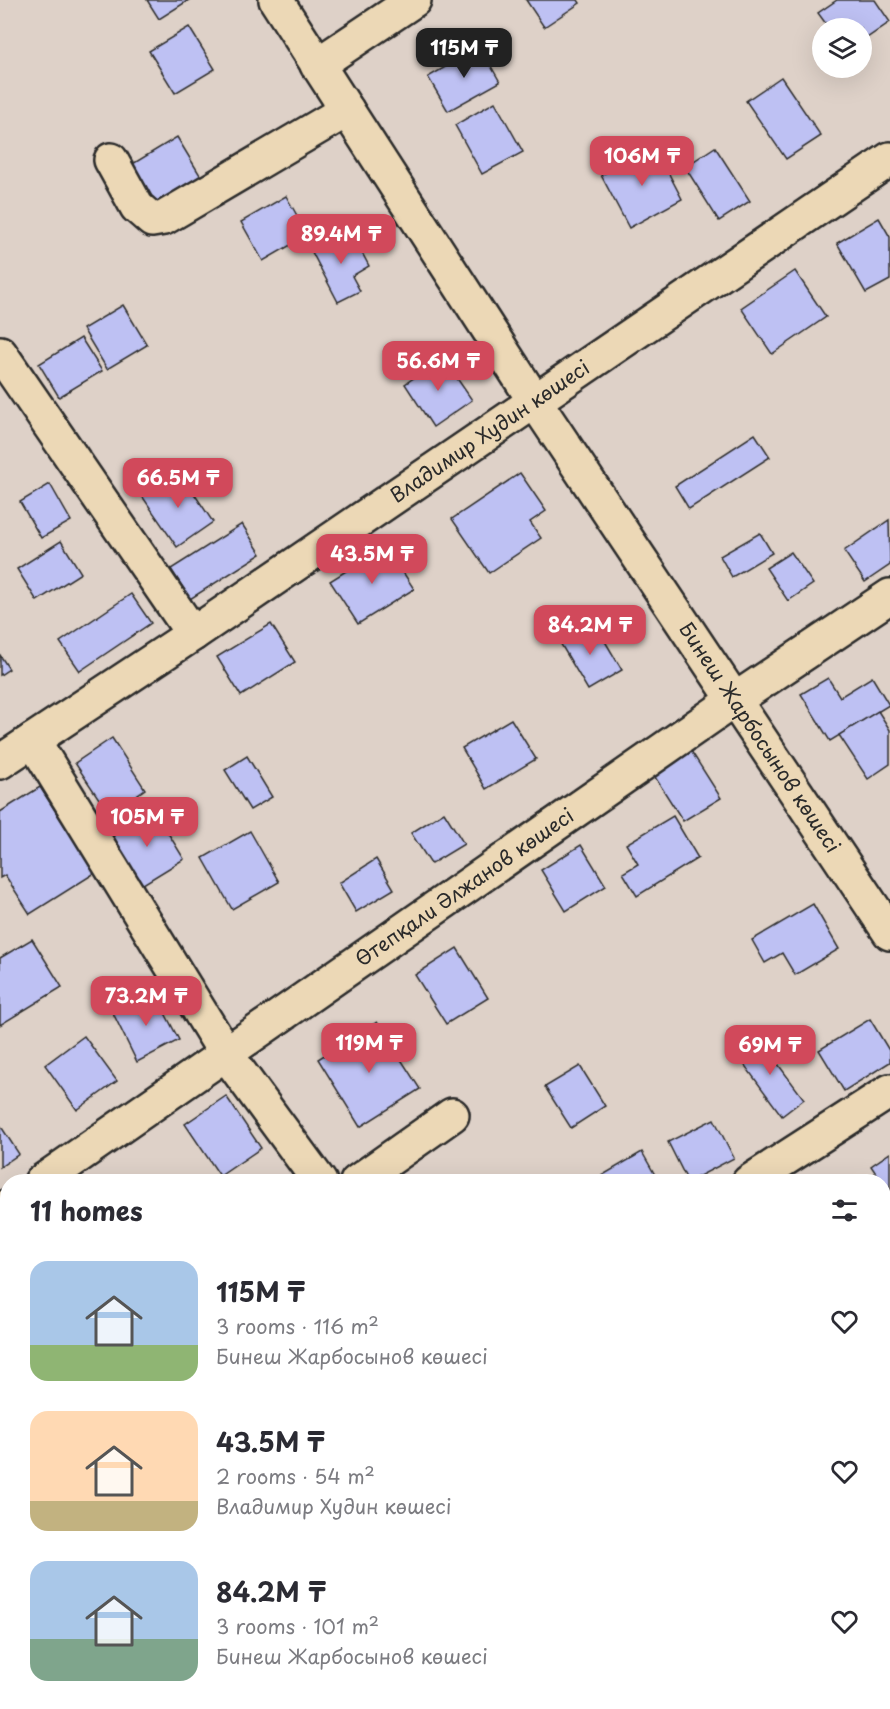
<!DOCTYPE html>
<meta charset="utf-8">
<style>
:root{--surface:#fff;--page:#f7f7f7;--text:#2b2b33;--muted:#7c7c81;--accent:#d1495b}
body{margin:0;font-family:"Playpen Sans",sans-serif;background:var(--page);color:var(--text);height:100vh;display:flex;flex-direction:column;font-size:22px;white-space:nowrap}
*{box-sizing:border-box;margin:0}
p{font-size:20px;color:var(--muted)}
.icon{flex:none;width:33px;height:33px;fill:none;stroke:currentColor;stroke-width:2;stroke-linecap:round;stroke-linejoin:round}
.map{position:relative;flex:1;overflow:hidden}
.panel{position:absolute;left:0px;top:1174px;width:891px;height:536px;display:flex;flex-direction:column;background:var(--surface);border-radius:24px 24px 0 0;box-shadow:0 6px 24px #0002}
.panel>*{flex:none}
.fabs{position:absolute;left:812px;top:18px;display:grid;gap:12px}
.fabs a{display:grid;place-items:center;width:60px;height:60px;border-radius:50%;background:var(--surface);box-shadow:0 6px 24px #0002;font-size:30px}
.price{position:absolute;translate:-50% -51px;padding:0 14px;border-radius:12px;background:var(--accent);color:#fff;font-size:20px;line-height:39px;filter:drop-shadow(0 2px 3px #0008)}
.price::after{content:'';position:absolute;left:50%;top:36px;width:18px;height:14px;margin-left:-9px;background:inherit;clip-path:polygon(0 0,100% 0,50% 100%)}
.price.on{background:#222;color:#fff}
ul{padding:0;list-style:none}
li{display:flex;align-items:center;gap:18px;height:150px;padding:0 30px}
li span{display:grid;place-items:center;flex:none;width:168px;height:120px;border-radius:18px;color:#555}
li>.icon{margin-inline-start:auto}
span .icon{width:72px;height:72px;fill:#fffc;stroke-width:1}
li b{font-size:26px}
h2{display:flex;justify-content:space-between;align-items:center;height:72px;padding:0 30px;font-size:26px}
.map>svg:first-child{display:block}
</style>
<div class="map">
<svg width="890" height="1709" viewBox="0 0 890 1709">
<rect width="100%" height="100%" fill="#ded1c8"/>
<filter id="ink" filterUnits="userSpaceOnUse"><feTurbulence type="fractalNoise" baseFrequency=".0167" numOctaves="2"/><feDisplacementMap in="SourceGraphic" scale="12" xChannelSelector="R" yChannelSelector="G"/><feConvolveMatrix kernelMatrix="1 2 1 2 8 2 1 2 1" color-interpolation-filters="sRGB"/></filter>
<g filter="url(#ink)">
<!-- building -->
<g fill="#bec1f3" stroke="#2b2b2b" stroke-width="1.5">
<path d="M 147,0 L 189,0 L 159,19 Z"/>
<path d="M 526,0 L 578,0 L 580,3 L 544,27 Z"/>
<path d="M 837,0 L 875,0 L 890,22 L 861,42 L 861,28 L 829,28 L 818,13 Z"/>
<path d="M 189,27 L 215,69 L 175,93 L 149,51 Z"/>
<path d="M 480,47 L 500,82 L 448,111 L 428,77 Z"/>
<path d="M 781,77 L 821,136 L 786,159 L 746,101 Z"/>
<path d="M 495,102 L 523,152 L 482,174 L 455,125 Z"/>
<path d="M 177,137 L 206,185 L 155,216 L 126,168 Z"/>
<path d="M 655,147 L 682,199 L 629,228 L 601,175 Z"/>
<path d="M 715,147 L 750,201 L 719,221 L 685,167 Z"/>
<path d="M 286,196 L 308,235 L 263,261 L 241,222 Z"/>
<path d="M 879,218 L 890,237 L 890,280 L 866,293 L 837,243 Z"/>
<path d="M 351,232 L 369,266 L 352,276 L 360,291 L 338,302 L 312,252 Z"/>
<path d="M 795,271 L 826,317 L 772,354 L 741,308 Z"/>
<path d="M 123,305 L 147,345 L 107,369 L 83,329 Z"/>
<path d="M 81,338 L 102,371 L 59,397 L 39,364 Z"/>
<path d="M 443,358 L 472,400 L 433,427 L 405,384 Z"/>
<path d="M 755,434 L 770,457 L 689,509 L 675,486 Z"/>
<path d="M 179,471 L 213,522 L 177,547 L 142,496 Z"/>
<path d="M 520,473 L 546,511 L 530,522 L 541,538 L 489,573 L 452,519 Z"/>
<path d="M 50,484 L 71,521 L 41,538 L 20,502 Z"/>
<path d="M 889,520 L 890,565 L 865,582 L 844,551 Z"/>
<path d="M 242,524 L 261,554 L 190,599 L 171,569 Z"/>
<path d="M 760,533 L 772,553 L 732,577 L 720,556 Z"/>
<path d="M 61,541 L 81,573 L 37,601 L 17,569 Z"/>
<path d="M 386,546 L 414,589 L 358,624 L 330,581 Z"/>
<path d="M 791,552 L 813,584 L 788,601 L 766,568 Z"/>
<path d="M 131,594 L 151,623 L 80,671 L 60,642 Z"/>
<path d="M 593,621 L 622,670 L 588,690 L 559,641 Z"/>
<path d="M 271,624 L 295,662 L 241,696 L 217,657 Z"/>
<path d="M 0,655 L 9,669 L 0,675 Z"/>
<path d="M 872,677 L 889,705 L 830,741 L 801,694 L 828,678 L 840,697 Z"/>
<path d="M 878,711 L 890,730 L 890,764 L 868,779 L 839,735 Z"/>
<path d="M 511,719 L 536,759 L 486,789 L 462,748 Z"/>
<path d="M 112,738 L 145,789 L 109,814 L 75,763 Z"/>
<path d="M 691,751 L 721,798 L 683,821 L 653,774 Z"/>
<path d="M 247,756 L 272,797 L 250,810 L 225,770 Z"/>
<path d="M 40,787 L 95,873 L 30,914 L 5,875 L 0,878 L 0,812 Z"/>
<path d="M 154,810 L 184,859 L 140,886 L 110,837 Z"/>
<path d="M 444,812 L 464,844 L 431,864 L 411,833 Z"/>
<path d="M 673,816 L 698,858 L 637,896 L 623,873 L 638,864 L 626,844 Z"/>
<path d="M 250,831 L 279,882 L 232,909 L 203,858 Z"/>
<path d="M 581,845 L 606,886 L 566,911 L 541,870 Z"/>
<path d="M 376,859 L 394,889 L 356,912 L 339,883 Z"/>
<path d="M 813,904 L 839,949 L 795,975 L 782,953 L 765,963 L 752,940 Z"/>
<path d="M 32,939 L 62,987 L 0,1025 L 0,958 Z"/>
<path d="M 457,948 L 488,998 L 446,1024 L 415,975 Z"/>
<path d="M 154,992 L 179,1040 L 137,1062 L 113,1013 Z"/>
<path d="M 870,1019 L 890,1052 L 890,1062 L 844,1091 L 819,1050 Z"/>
<path d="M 377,1022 L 420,1089 L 360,1127 L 318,1059 Z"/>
<path d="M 84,1036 L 117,1081 L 77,1110 L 45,1065 Z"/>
<path d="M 757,1036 L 804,1099 L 782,1116 L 735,1052 Z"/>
<path d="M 580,1066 L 605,1106 L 571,1128 L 545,1087 Z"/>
<path d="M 226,1096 L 261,1148 L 220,1176 L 185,1124 Z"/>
<path d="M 714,1119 L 734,1158 L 688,1182 L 668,1142 Z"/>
<path d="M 0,1125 L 19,1154 L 0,1167 Z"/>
<path d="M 642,1152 L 659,1182 L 591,1182 Z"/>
<path d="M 890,1153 L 890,1194 L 871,1166 Z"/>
<path d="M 8,1324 L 8,1383 L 3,1386 L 0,1381 L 0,1329 Z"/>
<path d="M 0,1433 L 8,1447 L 8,1485 L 0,1489 Z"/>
<path d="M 884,1531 L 890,1541 L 890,1601 L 884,1605 Z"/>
<path d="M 138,1702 L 150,1702 L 153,1709 L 126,1709 Z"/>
<path d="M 769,1702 L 801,1702 L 805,1709 L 757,1709 Z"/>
</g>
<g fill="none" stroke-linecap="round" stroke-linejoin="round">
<!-- minor casing -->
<g stroke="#2b2b2b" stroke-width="38">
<g id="minor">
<path id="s1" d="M 276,0 L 534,400 L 890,933"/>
<path d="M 317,65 L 414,0"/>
<path d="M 111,160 L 137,207 L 152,220 L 164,218 L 347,110"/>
<path d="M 0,353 L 193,634"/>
<path d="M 33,740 L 226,1054 L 320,1182"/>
<path id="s2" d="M 0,762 L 193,634 L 890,159"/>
<path id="s3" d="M 41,1182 L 733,701 L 890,596"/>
<path d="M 357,1182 L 452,1115"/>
<path d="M 749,1182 L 890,1091"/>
<path d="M 0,1211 L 8,1206"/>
<path d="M 0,1609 L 8,1605"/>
<path d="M 879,1702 L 883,1709"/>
</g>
</g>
<!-- minor -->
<use href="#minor" stroke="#ecd8b6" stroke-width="33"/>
</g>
</g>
<g text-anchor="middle" stroke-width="5" stroke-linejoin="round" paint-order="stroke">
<!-- street labels -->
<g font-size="20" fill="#2b2b2b" stroke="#ecd8b6">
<text dy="7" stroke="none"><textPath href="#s2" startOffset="591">Владимир Худин көшесі</textPath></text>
<text dy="7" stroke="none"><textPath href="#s1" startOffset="882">Бинеш Жарбосынов көшесі</textPath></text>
<text dy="7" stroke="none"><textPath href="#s3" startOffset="516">Өтепқали Әлжанов көшесі</textPath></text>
</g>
</g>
</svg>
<div class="fabs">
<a><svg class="icon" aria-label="layers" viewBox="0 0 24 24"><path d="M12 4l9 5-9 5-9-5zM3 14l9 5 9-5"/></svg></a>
</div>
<b class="price on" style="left:464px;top:79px">115M ₸</b>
<b class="price" style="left:642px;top:187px">106M ₸</b>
<b class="price" style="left:341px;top:265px">89.4M ₸</b>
<b class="price" style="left:438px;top:392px">56.6M ₸</b>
<b class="price" style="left:178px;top:509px">66.5M ₸</b>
<b class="price" style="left:372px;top:585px">43.5M ₸</b>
<b class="price" style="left:590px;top:656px">84.2M ₸</b>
<b class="price" style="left:147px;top:848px">105M ₸</b>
<b class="price" style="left:146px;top:1027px">73.2M ₸</b>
<b class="price" style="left:369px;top:1074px">119M ₸</b>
<b class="price" style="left:770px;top:1076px">69M ₸</b>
<section class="panel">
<h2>11 homes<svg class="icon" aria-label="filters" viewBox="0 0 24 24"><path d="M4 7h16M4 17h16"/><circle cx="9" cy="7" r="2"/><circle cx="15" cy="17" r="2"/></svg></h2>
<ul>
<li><span style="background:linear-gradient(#a9c7e8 70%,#8fb573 0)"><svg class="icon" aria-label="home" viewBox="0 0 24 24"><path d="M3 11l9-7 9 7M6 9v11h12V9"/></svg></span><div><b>115M ₸</b><p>3 rooms · 116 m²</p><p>Бинеш Жарбосынов көшесі</p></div><svg class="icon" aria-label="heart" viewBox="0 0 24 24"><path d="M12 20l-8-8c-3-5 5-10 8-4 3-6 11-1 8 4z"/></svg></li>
<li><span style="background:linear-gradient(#ffd9b3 75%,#c2b280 0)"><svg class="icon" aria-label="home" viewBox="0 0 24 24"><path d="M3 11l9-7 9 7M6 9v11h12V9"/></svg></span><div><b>43.5M ₸</b><p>2 rooms · 54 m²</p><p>Владимир Худин көшесі</p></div><svg class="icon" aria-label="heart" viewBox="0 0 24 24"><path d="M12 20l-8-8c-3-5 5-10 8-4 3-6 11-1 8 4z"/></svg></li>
<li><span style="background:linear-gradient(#a9c7e8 65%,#7fa58c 0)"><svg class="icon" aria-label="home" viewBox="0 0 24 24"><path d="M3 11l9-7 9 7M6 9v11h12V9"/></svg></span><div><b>84.2M ₸</b><p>3 rooms · 101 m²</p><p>Бинеш Жарбосынов көшесі</p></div><svg class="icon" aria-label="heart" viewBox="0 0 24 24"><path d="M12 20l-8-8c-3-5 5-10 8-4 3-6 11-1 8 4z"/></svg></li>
</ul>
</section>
</div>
